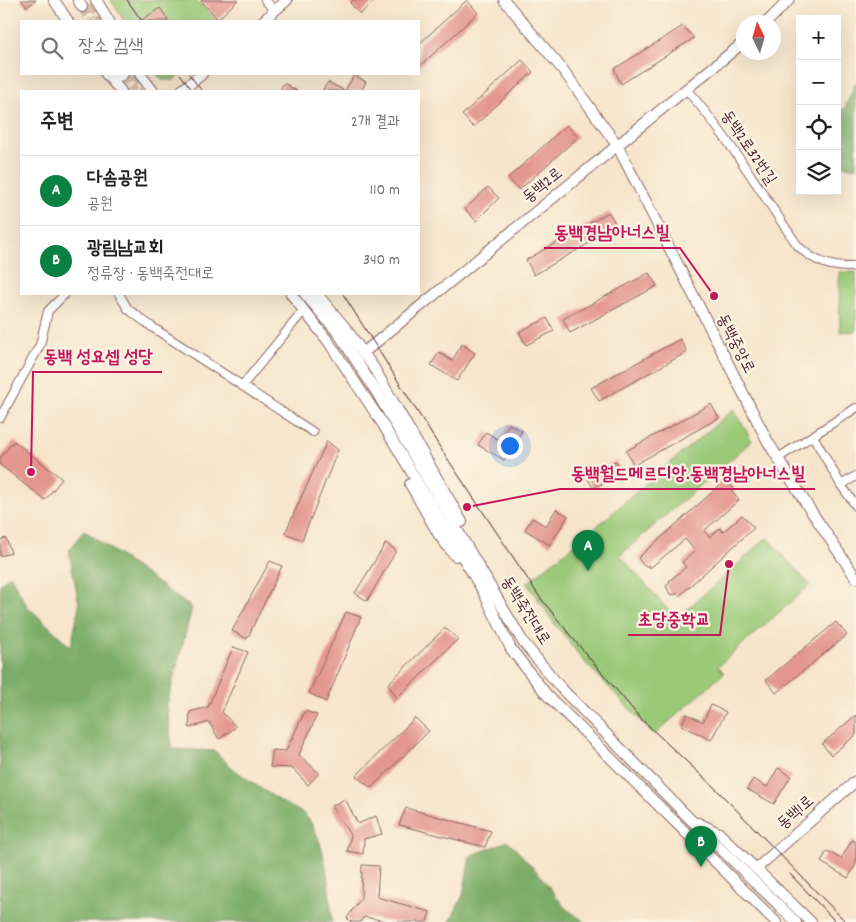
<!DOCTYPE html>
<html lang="ko">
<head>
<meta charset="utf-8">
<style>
	:root { --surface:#fff; --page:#f2f2f2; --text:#202124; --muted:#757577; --line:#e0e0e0; --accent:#0b8043 }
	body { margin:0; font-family:Dekko,"Poor Story",sans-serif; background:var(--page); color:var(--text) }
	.controls { position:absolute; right:15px; top:15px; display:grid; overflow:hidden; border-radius:0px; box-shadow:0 5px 20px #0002 }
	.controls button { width:45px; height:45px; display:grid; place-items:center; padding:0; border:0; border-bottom:1px solid var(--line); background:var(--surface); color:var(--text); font:25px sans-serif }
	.compass { position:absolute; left:736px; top:15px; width:45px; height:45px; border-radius:50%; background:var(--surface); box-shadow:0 5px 20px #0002; rotate:355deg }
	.you { position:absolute; left:509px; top:445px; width:18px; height:18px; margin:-12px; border:4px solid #fff; border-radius:50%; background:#1a73e8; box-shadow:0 0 0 8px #1a73e833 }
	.badge { display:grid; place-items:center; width:32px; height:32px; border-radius:50%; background:var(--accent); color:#fff; font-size:16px; font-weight:700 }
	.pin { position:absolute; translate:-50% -41px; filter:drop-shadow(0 1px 2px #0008) }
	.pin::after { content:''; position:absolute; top:26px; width:18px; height:15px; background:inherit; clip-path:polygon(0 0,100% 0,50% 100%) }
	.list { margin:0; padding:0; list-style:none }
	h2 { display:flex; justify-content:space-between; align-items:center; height:65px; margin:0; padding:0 20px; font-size:21px }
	h2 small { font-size:16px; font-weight:400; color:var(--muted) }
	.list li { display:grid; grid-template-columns:32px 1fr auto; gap:15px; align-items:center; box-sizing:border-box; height:70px; padding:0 20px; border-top:1px solid var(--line) }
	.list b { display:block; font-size:19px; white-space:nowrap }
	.list p { margin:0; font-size:16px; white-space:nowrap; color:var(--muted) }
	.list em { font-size:16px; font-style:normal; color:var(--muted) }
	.icon { flex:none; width:28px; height:28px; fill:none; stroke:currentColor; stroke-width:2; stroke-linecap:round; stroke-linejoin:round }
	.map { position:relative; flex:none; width:856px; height:922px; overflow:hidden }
	.search { position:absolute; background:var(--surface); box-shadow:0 5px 20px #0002; left:20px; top:20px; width:400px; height:55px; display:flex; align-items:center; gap:12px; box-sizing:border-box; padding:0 18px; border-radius:0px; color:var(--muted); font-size:19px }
	.panel { position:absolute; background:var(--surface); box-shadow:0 5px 20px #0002; left:20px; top:90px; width:400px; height:205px; border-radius:0px }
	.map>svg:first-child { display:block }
	.green { fill:#9ac978; stroke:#727452 }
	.forest { fill:#7bad68; stroke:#62664a }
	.building { fill:#e3968d }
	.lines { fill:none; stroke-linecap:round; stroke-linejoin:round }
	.secondary-tunnel { stroke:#d4bdab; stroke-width:10; stroke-dasharray:10 5; stroke-linecap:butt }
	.street-casing { stroke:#876463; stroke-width:10 }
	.secondary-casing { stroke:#876463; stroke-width:12 }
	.street { stroke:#fff; stroke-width:8 }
	.secondary { stroke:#fff; stroke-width:10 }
	.tram { stroke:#4a1f2b; stroke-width:1 }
	.labels { text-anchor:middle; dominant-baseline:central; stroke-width:4.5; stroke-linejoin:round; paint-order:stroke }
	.street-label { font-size:16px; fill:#4a1f2b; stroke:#fcf5e5 }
	.leader { fill:none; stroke:#c2185b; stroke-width:2 }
	.callout-dot { fill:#c2185b; stroke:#fcf5e5; stroke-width:2 }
	.callout-label { font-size:18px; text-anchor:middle; font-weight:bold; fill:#c2185b; stroke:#fcf5e5; stroke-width:4.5; stroke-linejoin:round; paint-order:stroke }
</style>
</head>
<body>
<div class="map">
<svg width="856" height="922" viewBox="0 0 856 922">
	<rect width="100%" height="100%" fill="#fcf5e5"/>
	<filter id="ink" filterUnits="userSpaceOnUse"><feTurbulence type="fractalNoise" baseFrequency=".02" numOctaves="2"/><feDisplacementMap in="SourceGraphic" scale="10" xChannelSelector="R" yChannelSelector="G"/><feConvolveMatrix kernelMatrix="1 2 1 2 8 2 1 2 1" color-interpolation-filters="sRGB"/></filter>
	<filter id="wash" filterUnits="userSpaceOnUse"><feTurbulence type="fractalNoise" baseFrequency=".0096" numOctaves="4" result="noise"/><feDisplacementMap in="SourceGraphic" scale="20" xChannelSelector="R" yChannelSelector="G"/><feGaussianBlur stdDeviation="1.12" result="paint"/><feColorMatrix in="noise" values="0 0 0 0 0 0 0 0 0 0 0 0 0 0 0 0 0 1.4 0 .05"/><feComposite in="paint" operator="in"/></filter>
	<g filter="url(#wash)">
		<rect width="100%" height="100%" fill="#f7e5cb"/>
		<!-- green -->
		<g class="green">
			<path d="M111,0h86l20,21h-93z"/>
			<path d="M157,74h23l-6,6h-12z"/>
			<path d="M839,272h17v59l-16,1z"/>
			<path d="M734,409l18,32 -132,114 56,64 91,-81 43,47 -92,81 6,7 -70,62 -71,-75 -29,-37 -27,-40 81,-66 50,-44z"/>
		</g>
		<!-- forest -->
		<g class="forest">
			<path d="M856,82v86l-11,-2 -8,-6v-48l8,-4z"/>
			<path d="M84,530l108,78 -25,96 5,45 43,2c19,21 46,38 70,53 6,4 15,6 20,11 21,22 25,78 27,107h-332v-338l10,-9 18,32 43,40 8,-42 -10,-54z"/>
			<path d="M508,841l32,34 25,33 20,14h-135l13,-27 7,-39z"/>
		</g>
		<g id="blocks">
			<!-- building -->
			<g class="building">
				<path d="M21,0h15l-9,7z"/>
				<path d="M202,0h36l-20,19 -17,-18z"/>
				<path d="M353,0h23l-16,14 -10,-11z"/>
				<path d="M467,0l11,13 -59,54v-23z"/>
				<path d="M160,8l9,13h-29z"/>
				<path d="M683,26l11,12 -73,46 -7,-15z"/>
				<path d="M522,60l11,12 -60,55 -11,-12z"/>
				<path d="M354,75l12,7 -5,9h-16z"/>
				<path d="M328,82l17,9h-23z"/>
				<path d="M284,83l13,8h-18z"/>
				<path d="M567,125l11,12 -59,53 -11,-12z"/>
				<path d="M488,187l11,11 -23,23 -11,-12z"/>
				<path d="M609,212l8,15 -83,48 -8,-15z"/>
				<path d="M649,273l8,13 -87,47 -7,-14z"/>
				<path d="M547,318l7,13 -28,14 -7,-13z"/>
				<path d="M680,339l7,13 -88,49 -8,-13z"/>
				<path d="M462,344l13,9 -18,28 -26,-16 8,-13 13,9z"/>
				<path d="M711,404l8,14 -85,47 -8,-14z"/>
				<path d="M509,424l13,7 -18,29 -26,-15 8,-13 13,8z"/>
				<path d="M14,441l48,38 -17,21 -45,-35v-7z"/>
				<path d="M327,441l11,9 -36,90 -17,-7z"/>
				<path d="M616,461l6,13 -29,14 -7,-13z"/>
				<path d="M726,480l8,9 -2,2 7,9 -35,31 6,6 10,-9 3,4 19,-17 12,13 -75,68 -2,-3 -3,2 -4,-1 -4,-8 4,-3 -1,-2 17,-14 -4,-5 13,-11 -10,-12 -35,29 -2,-3 -2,2 -3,-2 -5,-7z"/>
				<path d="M556,509l12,7 -18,29 -25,-15 7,-12 14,8z"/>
				<path d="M6,538l5,15 -11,3v-16z"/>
				<path d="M386,543l10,8 -29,50 -12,-8z"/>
				<path d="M270,561l12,5 -35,73 -15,-8z"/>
				<path d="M346,612l15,5 -35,85 -17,-9z"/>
				<path d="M836,622l11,13 -71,58 -10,-13z"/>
				<path d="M445,628l13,11 -61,59 -9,-14z"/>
				<path d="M233,647l15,5 -26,60 14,15 -17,12 -10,-17 -20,6 1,-16 18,-5z"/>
				<path d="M711,705l15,7 -15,28 -30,-15 6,-11 16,8z"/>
				<path d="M305,711l12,4 -18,40 20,18 -11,12 -16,-17 -22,-1 3,-17 13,1z"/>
				<path d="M856,715v20l-25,20 -9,-11z"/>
				<path d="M415,718l14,13 -58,57 -15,-12z"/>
				<path d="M778,768l13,8 -17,28 -27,-15 6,-10 14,8z"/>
				<path d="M345,799l13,25 18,-8 6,18 -18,5 -1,15 -16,-3 4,-15 -20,-30z"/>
				<path d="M406,808l85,23 -6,16 -86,-22z"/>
				<path d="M852,840l4,2v22l-8,14 -27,-16 6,-11 14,8z"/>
				<path d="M362,865l17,1 -2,31 53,15 -3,10h-35l-28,-5 -4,5h-9l-4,-4 14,-20z"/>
			</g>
		</g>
	</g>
	<g filter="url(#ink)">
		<use href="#blocks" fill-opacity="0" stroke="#876463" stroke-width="1"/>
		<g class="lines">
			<!-- secondary-tunnel -->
			<g class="secondary-tunnel">
				<path d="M92,3l10,18"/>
				<path d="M82,7l9,14"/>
				<path d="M123,74l11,17"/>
				<path d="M134,74l11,17"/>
			</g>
			<defs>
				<g id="street">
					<path d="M265,0l10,11"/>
					<path d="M686,89c43,48 75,104 112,157 17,17 35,22 58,21"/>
					<path d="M119,294l9,15 24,18 161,105"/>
					<path d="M242,386l58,-71"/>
					<path d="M0,418l40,-73 8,-34 17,-17"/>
					<path d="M813,436l28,49 15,21"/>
					<path d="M778,458l78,-50"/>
					<path d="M841,485l15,-9"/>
				</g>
				<g id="secondary">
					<path d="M54,0l14,21"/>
					<path d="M78,0l4,7"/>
					<path d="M96,0l13,21"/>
					<path d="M504,0l59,70 54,75 151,297 39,63 49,73"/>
					<path d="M263,21l24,-21"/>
					<path d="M767,22l22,-22"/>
					<path d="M106,74l15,17"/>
					<path d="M108,74l5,4 6,-1 4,-3"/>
					<path d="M140,74l13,17"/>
					<path d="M181,91l21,-17"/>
					<path d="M291,294l37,47 54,82 102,170 27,56 36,46 229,227"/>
					<path d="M305,294l34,40 38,59 146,249 37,45 130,132 106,103"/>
					<path d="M317,294l27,32 30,42 88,154"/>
					<path d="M363,353l381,-311"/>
					<path d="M410,484l29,51 16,21"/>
					<path d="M698,823l21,10 92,89"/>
					<path d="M757,868l99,-87"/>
				</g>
			</defs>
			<!-- street casing -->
			<use href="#street" class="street-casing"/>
			<!-- secondary casing -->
			<use href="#secondary" class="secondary-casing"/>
			<!-- street -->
			<use href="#street" class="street"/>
			<!-- secondary -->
			<use href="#secondary" class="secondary"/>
			<!-- tram -->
			<g class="tram">
				<path d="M127,0l15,21"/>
				<path d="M180,74l13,17"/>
				<path d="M189,74l13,17"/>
				<path d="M343,294l98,155 98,147 31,39 71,84 74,69 131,134"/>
				<path d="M790,874l46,48"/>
			</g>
		</g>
	</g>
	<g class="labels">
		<!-- street labels -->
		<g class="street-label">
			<text transform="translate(748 148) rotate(56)">동백2로32번길</text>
			<text transform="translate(543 186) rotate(-39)">동백2로</text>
			<text transform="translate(735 344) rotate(63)">동백중앙로</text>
			<text transform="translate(525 611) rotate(58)">동백죽전대로</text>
			<text transform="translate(796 813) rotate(-41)">동백1로</text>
		</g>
	</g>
	<!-- callouts -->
	<path class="leader" d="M714 296L680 248H544M31 472L33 372H162M467 507L560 489H815M729 564L720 635H628"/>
	<g class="callout-dot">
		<circle cx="714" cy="296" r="5"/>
		<circle cx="31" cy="472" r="5"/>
		<circle cx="467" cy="507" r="5"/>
		<circle cx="729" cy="564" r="5"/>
	</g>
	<g class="callout-label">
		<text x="612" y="238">동백경남아너스빌</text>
		<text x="98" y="362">동백 성요셉 성당</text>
		<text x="688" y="479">동백월드메르디앙.동백경남아너스빌</text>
		<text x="674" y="625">초당중학교</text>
	</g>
</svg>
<div class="controls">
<button>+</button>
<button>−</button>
<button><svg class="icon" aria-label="locate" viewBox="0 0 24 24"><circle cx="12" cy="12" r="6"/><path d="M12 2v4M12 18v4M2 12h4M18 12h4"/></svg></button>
<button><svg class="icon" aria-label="layers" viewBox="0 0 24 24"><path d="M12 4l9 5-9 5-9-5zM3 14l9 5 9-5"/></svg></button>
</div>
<svg class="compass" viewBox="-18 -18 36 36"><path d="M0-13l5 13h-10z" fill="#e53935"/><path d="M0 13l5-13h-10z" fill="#757577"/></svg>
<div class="you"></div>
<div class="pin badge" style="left:588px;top:571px">A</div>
<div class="pin badge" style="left:701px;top:867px">B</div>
<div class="search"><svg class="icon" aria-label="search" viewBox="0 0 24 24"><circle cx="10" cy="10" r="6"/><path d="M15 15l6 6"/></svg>장소 검색</div>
<section class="panel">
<h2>주변<small>2개 결과</small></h2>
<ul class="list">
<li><span class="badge">A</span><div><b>다솜공원</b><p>공원</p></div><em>110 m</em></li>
<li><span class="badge">B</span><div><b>광림남교회</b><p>정류장 · 동백죽전대로</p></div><em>340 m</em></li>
</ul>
</section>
</div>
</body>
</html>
